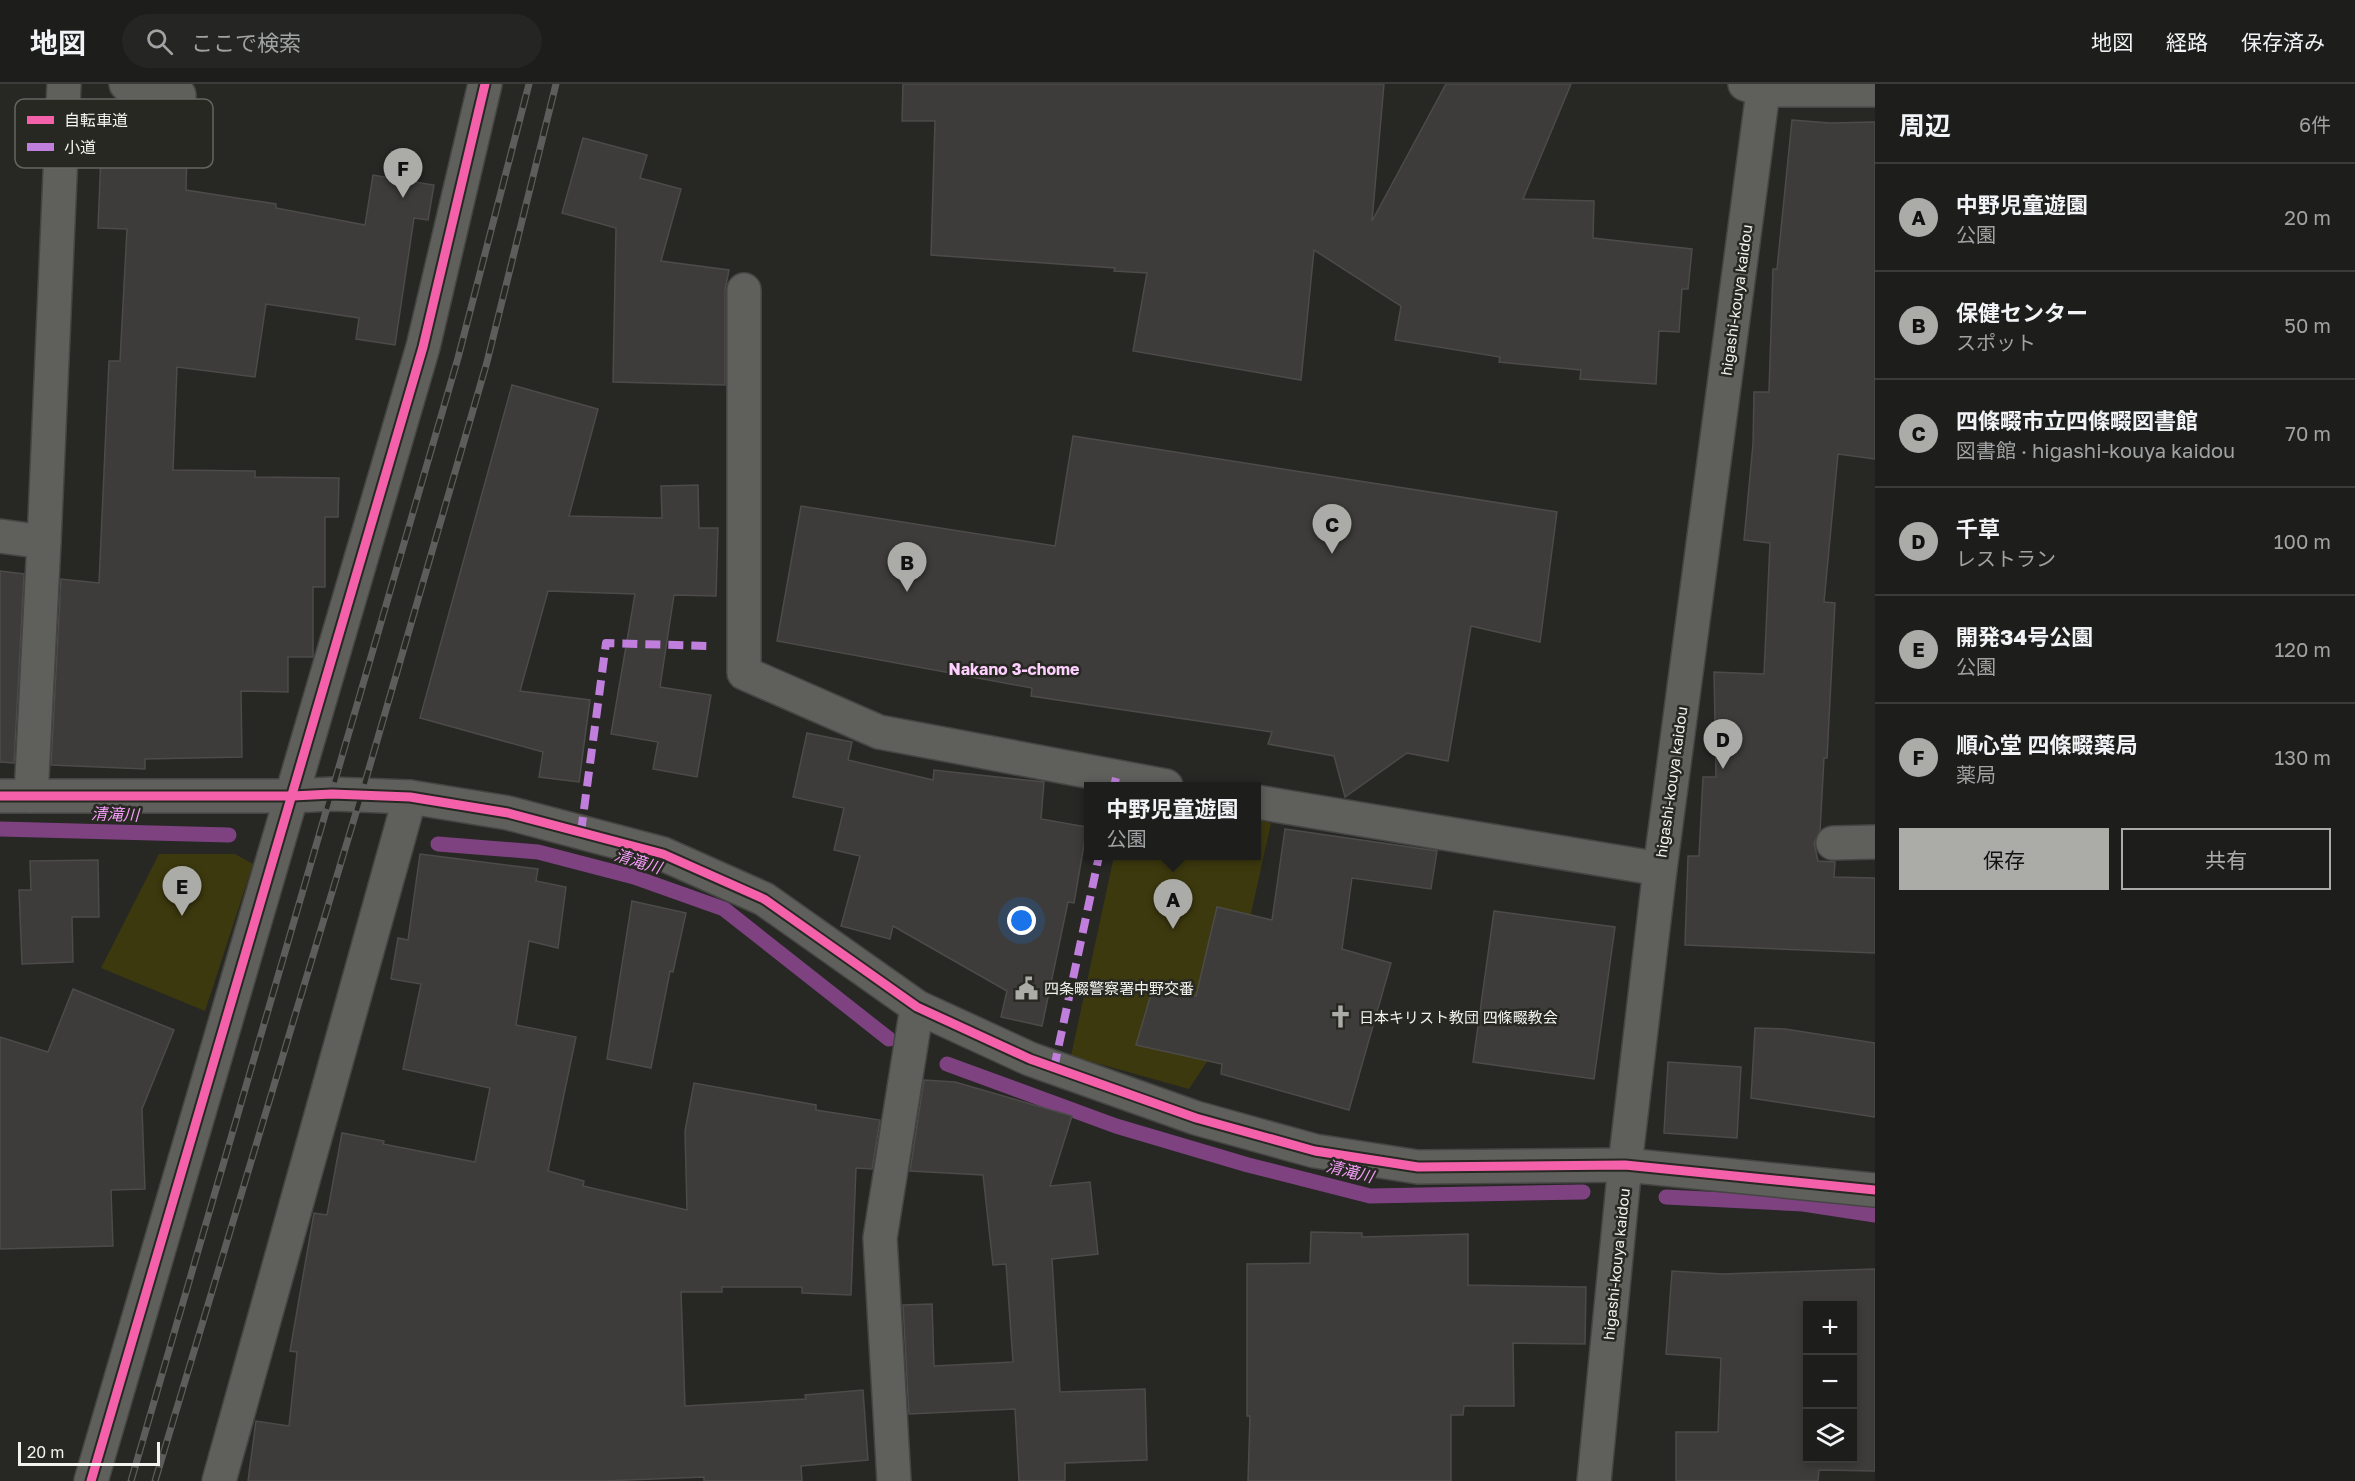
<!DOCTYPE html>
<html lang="ja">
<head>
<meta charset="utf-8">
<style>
	:root { --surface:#1d1d1b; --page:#252624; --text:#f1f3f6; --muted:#a0a2a3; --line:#3b3b3a; --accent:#ababa7 }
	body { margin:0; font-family:"Golos Text","Noto Sans JP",sans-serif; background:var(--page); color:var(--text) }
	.controls { position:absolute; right:18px; bottom:18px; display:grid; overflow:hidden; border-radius:0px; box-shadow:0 3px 9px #0003 }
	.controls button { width:54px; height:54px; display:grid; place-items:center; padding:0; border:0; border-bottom:2px solid var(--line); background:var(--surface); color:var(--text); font:30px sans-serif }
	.scale { position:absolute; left:18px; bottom:15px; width:142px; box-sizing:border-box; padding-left:6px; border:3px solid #f2f2ee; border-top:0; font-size:16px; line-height:21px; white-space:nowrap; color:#f2f2ee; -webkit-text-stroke:4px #282823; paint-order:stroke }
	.you { position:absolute; left:1022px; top:837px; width:21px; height:21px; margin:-15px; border:4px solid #fff; border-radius:50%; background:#1a73e8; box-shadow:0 0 0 9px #1a73e833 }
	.badge { display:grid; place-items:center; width:39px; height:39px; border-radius:50%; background:var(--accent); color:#111; font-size:20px; font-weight:700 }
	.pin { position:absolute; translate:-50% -50px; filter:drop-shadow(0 2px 3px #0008) }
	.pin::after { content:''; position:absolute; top:32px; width:21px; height:18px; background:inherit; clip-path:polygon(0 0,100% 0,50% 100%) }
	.popup { position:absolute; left:1084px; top:698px; width:177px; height:78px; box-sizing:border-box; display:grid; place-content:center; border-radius:0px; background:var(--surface); filter:drop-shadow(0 2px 4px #0005); font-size:20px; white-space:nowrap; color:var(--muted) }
	.popup b { font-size:22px; color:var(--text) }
	.popup::after { content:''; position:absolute; left:50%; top:100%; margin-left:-12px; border:12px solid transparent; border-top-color:var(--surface) }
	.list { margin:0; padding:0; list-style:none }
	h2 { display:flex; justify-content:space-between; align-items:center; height:78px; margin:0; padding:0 24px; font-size:26px }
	h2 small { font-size:20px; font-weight:400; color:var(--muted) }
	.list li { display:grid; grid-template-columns:39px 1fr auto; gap:18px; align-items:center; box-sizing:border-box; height:108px; padding:0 24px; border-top:2px solid var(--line) }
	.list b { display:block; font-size:22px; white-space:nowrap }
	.list p { margin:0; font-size:20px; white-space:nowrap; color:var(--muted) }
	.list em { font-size:20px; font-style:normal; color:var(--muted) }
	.actions { display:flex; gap:12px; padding:18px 24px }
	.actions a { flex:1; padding:14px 0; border:2px solid var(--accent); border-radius:0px; text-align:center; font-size:21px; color:var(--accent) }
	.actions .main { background:var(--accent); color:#111 }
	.icon { flex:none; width:33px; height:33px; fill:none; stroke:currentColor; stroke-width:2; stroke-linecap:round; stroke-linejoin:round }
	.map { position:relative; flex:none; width:1875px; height:1397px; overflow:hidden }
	header { display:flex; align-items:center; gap:36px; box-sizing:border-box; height:84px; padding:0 30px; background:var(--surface); border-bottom:2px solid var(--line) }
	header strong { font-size:28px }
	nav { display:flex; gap:33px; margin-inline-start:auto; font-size:21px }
	.search { width:420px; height:54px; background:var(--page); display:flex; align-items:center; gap:15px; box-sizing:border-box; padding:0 21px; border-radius:33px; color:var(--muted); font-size:22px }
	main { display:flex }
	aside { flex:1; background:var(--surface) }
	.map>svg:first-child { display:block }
	.green { fill:#3d390e }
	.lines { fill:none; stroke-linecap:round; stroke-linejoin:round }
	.stream { stroke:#7e4281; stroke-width:15 }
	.building { fill:#3d3c3a; stroke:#4c4b49; stroke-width:1.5; fill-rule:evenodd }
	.minor-casing { stroke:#454543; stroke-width:36 }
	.tertiary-casing { stroke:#454543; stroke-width:36 }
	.minor { stroke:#5f5f5c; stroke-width:33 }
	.tertiary { stroke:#5f5f5c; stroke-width:33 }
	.rail-casing { stroke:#5d5d5b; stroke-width:7 }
	.rail { stroke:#282823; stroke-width:4.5; stroke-dasharray:14; stroke-linecap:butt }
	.quiet { stroke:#c07fdc; stroke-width:8; stroke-dasharray:15 8; stroke-linecap:butt }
	.cycleway-casing { stroke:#282823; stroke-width:13 }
	.cycleway { stroke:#f560ab; stroke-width:9 }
	.labels { text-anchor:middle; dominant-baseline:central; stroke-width:5; stroke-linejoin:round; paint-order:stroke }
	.street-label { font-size:15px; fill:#f2f2ee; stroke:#282823 }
	.poi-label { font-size:15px; fill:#f2f2ee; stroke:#282823; text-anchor:start }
	.neighbourhood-label { font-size:16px; font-weight:bold; fill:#fed0ff; stroke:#282823 }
	.water-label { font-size:16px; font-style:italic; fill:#f89efc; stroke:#282823 }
	.key { fill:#282823; stroke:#656560; stroke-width:1.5 }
	.key-label { font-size:16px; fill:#f2f2ee }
</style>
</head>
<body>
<header>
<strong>地図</strong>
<div class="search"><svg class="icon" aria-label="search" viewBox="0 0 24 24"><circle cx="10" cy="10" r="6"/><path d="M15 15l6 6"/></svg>ここで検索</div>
<nav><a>地図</a><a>経路</a><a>保存済み</a></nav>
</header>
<main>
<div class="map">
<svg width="1875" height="1397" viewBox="0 0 1875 1397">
	<rect width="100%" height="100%" fill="#272724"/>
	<!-- green -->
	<g class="green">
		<path d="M1257,736l14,3 -47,213 -35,53 -118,-33 43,-200h143z"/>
		<path d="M159,770h76l18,10 -48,147 -104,-43z"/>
	</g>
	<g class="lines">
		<!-- stream -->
		<g class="stream">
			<path d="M0,745l229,6"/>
			<path d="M438,760l100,8 96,25 90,32 165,130"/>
			<path d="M947,980l169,62 132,39 122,31 213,-4"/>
			<path d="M1666,1113l137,7 72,11"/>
		</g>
	</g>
	<!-- building -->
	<g class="building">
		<path d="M903,0h481l-12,137 74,-137h125l-48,115 71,2 -1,37 99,11 -4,40h-6l-3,43 -20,-1 -3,53 -76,-5 1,-9 -82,-8 1,-5 -105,-17 6,-34 -87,-56 -13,130 -168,-29 14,-78 -33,-2 1,-3 -184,-13 4,-134h-33z"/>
		<path d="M103,21l41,2 32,6 12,-2 -2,79 90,14v4l89,17 8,-50 61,10 -6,35 -14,-2 -19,127 -39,-6 3,-21 -93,-14 -11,73 -78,-10 -4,103 82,1v6l84,1 -1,39h-13v70h-12v70h-25v35l-47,-1 1,66 -97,2v10l-94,-4 10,-186 38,4 10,-222h11l7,-132 -29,-1z"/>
		<path d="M1792,36l38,3 45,-1v337l-37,-5 -14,148 11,1 -8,155h-3l-4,73 -6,12 4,18 17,1 -1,15 41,1v75l-190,-8 3,-89h11l4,-79h13l-2,-105 50,2 6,-131 -26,-3 9,-96 1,-52h15l4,-123h4z"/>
		<path d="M583,54l64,17 -7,23 41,11 -20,72 68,9 -4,20v95l-112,-3 3,-154 -54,-15z"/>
		<path d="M512,301l86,24 -29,107 93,2 -1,-32 37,-1 1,43h19l-2,68 -42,-1 -14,92 51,8 -14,82 -44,-8 5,-27 -47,-8 24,-140 -87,-3 -28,100 70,9 -11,82 -40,-5 4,-25 -123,-34z"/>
		<path d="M1073,352l484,76 -17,130 -69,-16 -23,135 -41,-8 -62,44 -11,-41 -66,-12 4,-12 -241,-36 1,-8 -255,-47 24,-135 254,40z"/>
		<path d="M0,487l24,3 -10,189 -14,-1z"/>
		<path d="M807,649l45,9 -4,18 85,20 1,-10 110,12 -3,37 46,8 -13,76 -6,-1 -26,124 -41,-9 6,-26 -114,-65 -3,13 -49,-13 19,-70 -26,-6 10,-42 -51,-11z"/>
		<path d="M1285,745l152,22 -6,38 -79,-11 -10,71 49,14 -42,147 -128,-36 1,-10 -86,-19 18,-61 42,12 21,-89 55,13z"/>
		<path d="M420,770l118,15 -2,12 30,6 -8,61 -29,-7 -13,84 60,12 -28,134 36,10 -1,5 104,24 -2,-79 9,-48 122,22v5l64,10 -8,49 -16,-1 -5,127 -49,-2v-6h-80v5h-41l4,114 121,-7 -1,-4 58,-5 5,70 -67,6 1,15h-98v-4l-101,4h-355l8,-60 33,5 8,-74 -7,-1 24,-138 13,2 15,-82 42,8 -1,3 92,18 15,-74 -87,-19 18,-85 -30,-5 7,-41 10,2z"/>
		<path d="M98,776l1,57h-27l1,45 -51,2 -3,-74h12l-1,-29z"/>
		<path d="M632,817l54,12 -13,59 -3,-1 -19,97 -44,-9z"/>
		<path d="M1494,827l121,16 -21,152 -121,-17z"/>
		<path d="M73,905l101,41 -32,79 3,80 -34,1 2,56 -113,3v-212l48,15z"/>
		<path d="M1755,944l30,1 90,14v74l-124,-19z"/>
		<path d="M1668,978l73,5 -4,71 -73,-5z"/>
		<path d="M924,996l31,2 117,34 -22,70 40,-4 8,72 -46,5 8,133 85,-3 2,71 -82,3v18h-46l-4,-72 -106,5 -6,-109 29,-1 2,62 79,-4 -7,-98 -13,1 -10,-90 -73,-4z"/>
		<path d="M1311,1148l51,1v4l106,-3v51l118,2 -1,57 -72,-1 1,63h-50l-1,9h-12v66h-203l2,-65h-3v-152l63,-1z"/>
		<path d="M1875,1185v202l-56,-1 -1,11h-142v-49h42l3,-74 -55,-4 6,-83 50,3zM1808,1221h44v153h-44z"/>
	</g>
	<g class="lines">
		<defs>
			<g id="minor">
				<path d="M126,0l53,11"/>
				<path d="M1745,0l18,6h112"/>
				<path d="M744,206v383l135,59 287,54"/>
				<path d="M0,452l44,6 -13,254"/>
				<path d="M44,458l20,-458"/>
				<path d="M0,712h293l39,-2 78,3 98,16 155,41 101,45 153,108 113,52 166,59 119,33 103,16 207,-2 250,25"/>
				<path d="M1257,718l403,67"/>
				<path d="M1833,759l42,-1"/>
				<path d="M91,1397l332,-1134 62,-263"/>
				<path d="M219,1397l191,-684"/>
				<path d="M894,1397l-14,-243 37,-231"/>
			</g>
			<path id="tertiary" d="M1594,1397l31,-316 35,-296 104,-785"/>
		</defs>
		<!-- minor casing -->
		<use href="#minor" class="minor-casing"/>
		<!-- tertiary casing -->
		<use href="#tertiary" class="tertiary-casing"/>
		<!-- minor -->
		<use href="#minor" class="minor"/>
		<!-- tertiary -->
		<use href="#tertiary" class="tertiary"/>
		<defs>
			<g id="rail">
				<path d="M131,1397l327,-1123 71,-274"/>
				<path d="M155,1397l206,-685 126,-434 69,-278"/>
			</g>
		</defs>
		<!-- rail casing -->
		<use href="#rail" class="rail-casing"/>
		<!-- rail -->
		<use href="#rail" class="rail"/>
		<!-- quiet -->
		<g class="quiet">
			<path d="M1114,702l2,-8"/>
			<path d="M581,748l25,-189 102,3"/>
			<path d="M1054,984l45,-212"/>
		</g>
		<defs>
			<g id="cycleway">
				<path d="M0,712h293l39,-2 78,3 98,16 155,41 101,45 153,108 113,52 166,59 119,33 103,16 207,-2 250,25"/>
				<path d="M91,1397l332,-1134 62,-263"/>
			</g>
		</defs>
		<!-- cycleway casing -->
		<use href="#cycleway" class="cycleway-casing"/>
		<!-- cycleway -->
		<use href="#cycleway" class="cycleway"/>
	</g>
	<!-- icons -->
	<defs>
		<symbol id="civic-bare" viewBox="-9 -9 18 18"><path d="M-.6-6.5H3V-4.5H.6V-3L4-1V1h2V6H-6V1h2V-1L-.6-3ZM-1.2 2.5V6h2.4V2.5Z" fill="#ababa7" stroke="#282823" stroke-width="2.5" paint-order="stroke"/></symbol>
		<symbol id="church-bare" viewBox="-9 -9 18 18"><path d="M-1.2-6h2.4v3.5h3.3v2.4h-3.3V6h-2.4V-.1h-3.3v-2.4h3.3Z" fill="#ababa7" stroke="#282823" stroke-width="2.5" paint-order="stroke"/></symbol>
	</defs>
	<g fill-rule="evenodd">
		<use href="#civic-bare" x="1010" y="888" width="33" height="33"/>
		<use href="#church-bare" x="1324" y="916" width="33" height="33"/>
	</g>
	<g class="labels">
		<!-- street labels -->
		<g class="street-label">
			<text transform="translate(1736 216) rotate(-82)">higashi-kouya kaidou</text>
			<text transform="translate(1671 698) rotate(-82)">higashi-kouya kaidou</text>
			<text transform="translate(1616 1180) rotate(-84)">higashi-kouya kaidou</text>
		</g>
		<!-- poi labels -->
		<g class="poi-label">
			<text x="1044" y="904">四条畷警察署中野交番</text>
			<text x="1359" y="933">日本キリスト教団 四條畷教会</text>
		</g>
		<!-- neighbourhood labels -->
		<g class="neighbourhood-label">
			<text x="1014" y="585">Nakano 3-chome</text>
		</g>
		<!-- water labels -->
		<g class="water-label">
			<text transform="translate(115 730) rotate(2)">清滝川</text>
			<text transform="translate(638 777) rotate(17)">清滝川</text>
			<text transform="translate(1350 1087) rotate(14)">清滝川</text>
		</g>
	</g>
	<!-- legend -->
	<rect x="15" y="15" width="198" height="69" rx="9" class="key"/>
	<rect x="27" y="32" width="27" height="8" fill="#f560ab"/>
	<rect x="27" y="59" width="27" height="8" fill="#c07fdc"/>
	<g class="key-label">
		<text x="64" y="42">自転車道</text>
		<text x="64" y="69">小道</text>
	</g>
</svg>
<div class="controls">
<button>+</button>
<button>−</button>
<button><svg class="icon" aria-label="layers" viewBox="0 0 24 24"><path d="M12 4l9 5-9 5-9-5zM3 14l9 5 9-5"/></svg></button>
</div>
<div class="scale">20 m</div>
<div class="you"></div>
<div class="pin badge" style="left:1173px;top:845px">A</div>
<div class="popup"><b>中野児童遊園</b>公園</div>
<div class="pin badge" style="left:907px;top:508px">B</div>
<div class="pin badge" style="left:1332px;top:470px">C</div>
<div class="pin badge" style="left:1723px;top:685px">D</div>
<div class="pin badge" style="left:182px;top:832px">E</div>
<div class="pin badge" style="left:403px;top:114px">F</div>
</div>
<aside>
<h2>周辺<small>6件</small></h2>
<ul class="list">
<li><span class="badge">A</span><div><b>中野児童遊園</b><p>公園</p></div><em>20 m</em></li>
<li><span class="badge">B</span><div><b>保健センター</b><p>スポット</p></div><em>50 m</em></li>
<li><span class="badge">C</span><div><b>四條畷市立四條畷図書館</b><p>図書館 · higashi-kouya kaidou</p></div><em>70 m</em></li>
<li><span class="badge">D</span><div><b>千草</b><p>レストラン</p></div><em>100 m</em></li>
<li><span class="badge">E</span><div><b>開発34号公園</b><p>公園</p></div><em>120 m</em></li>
<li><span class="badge">F</span><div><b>順心堂 四條畷薬局</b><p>薬局</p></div><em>130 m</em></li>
</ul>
<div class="actions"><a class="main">保存</a><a>共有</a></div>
</aside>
</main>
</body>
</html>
